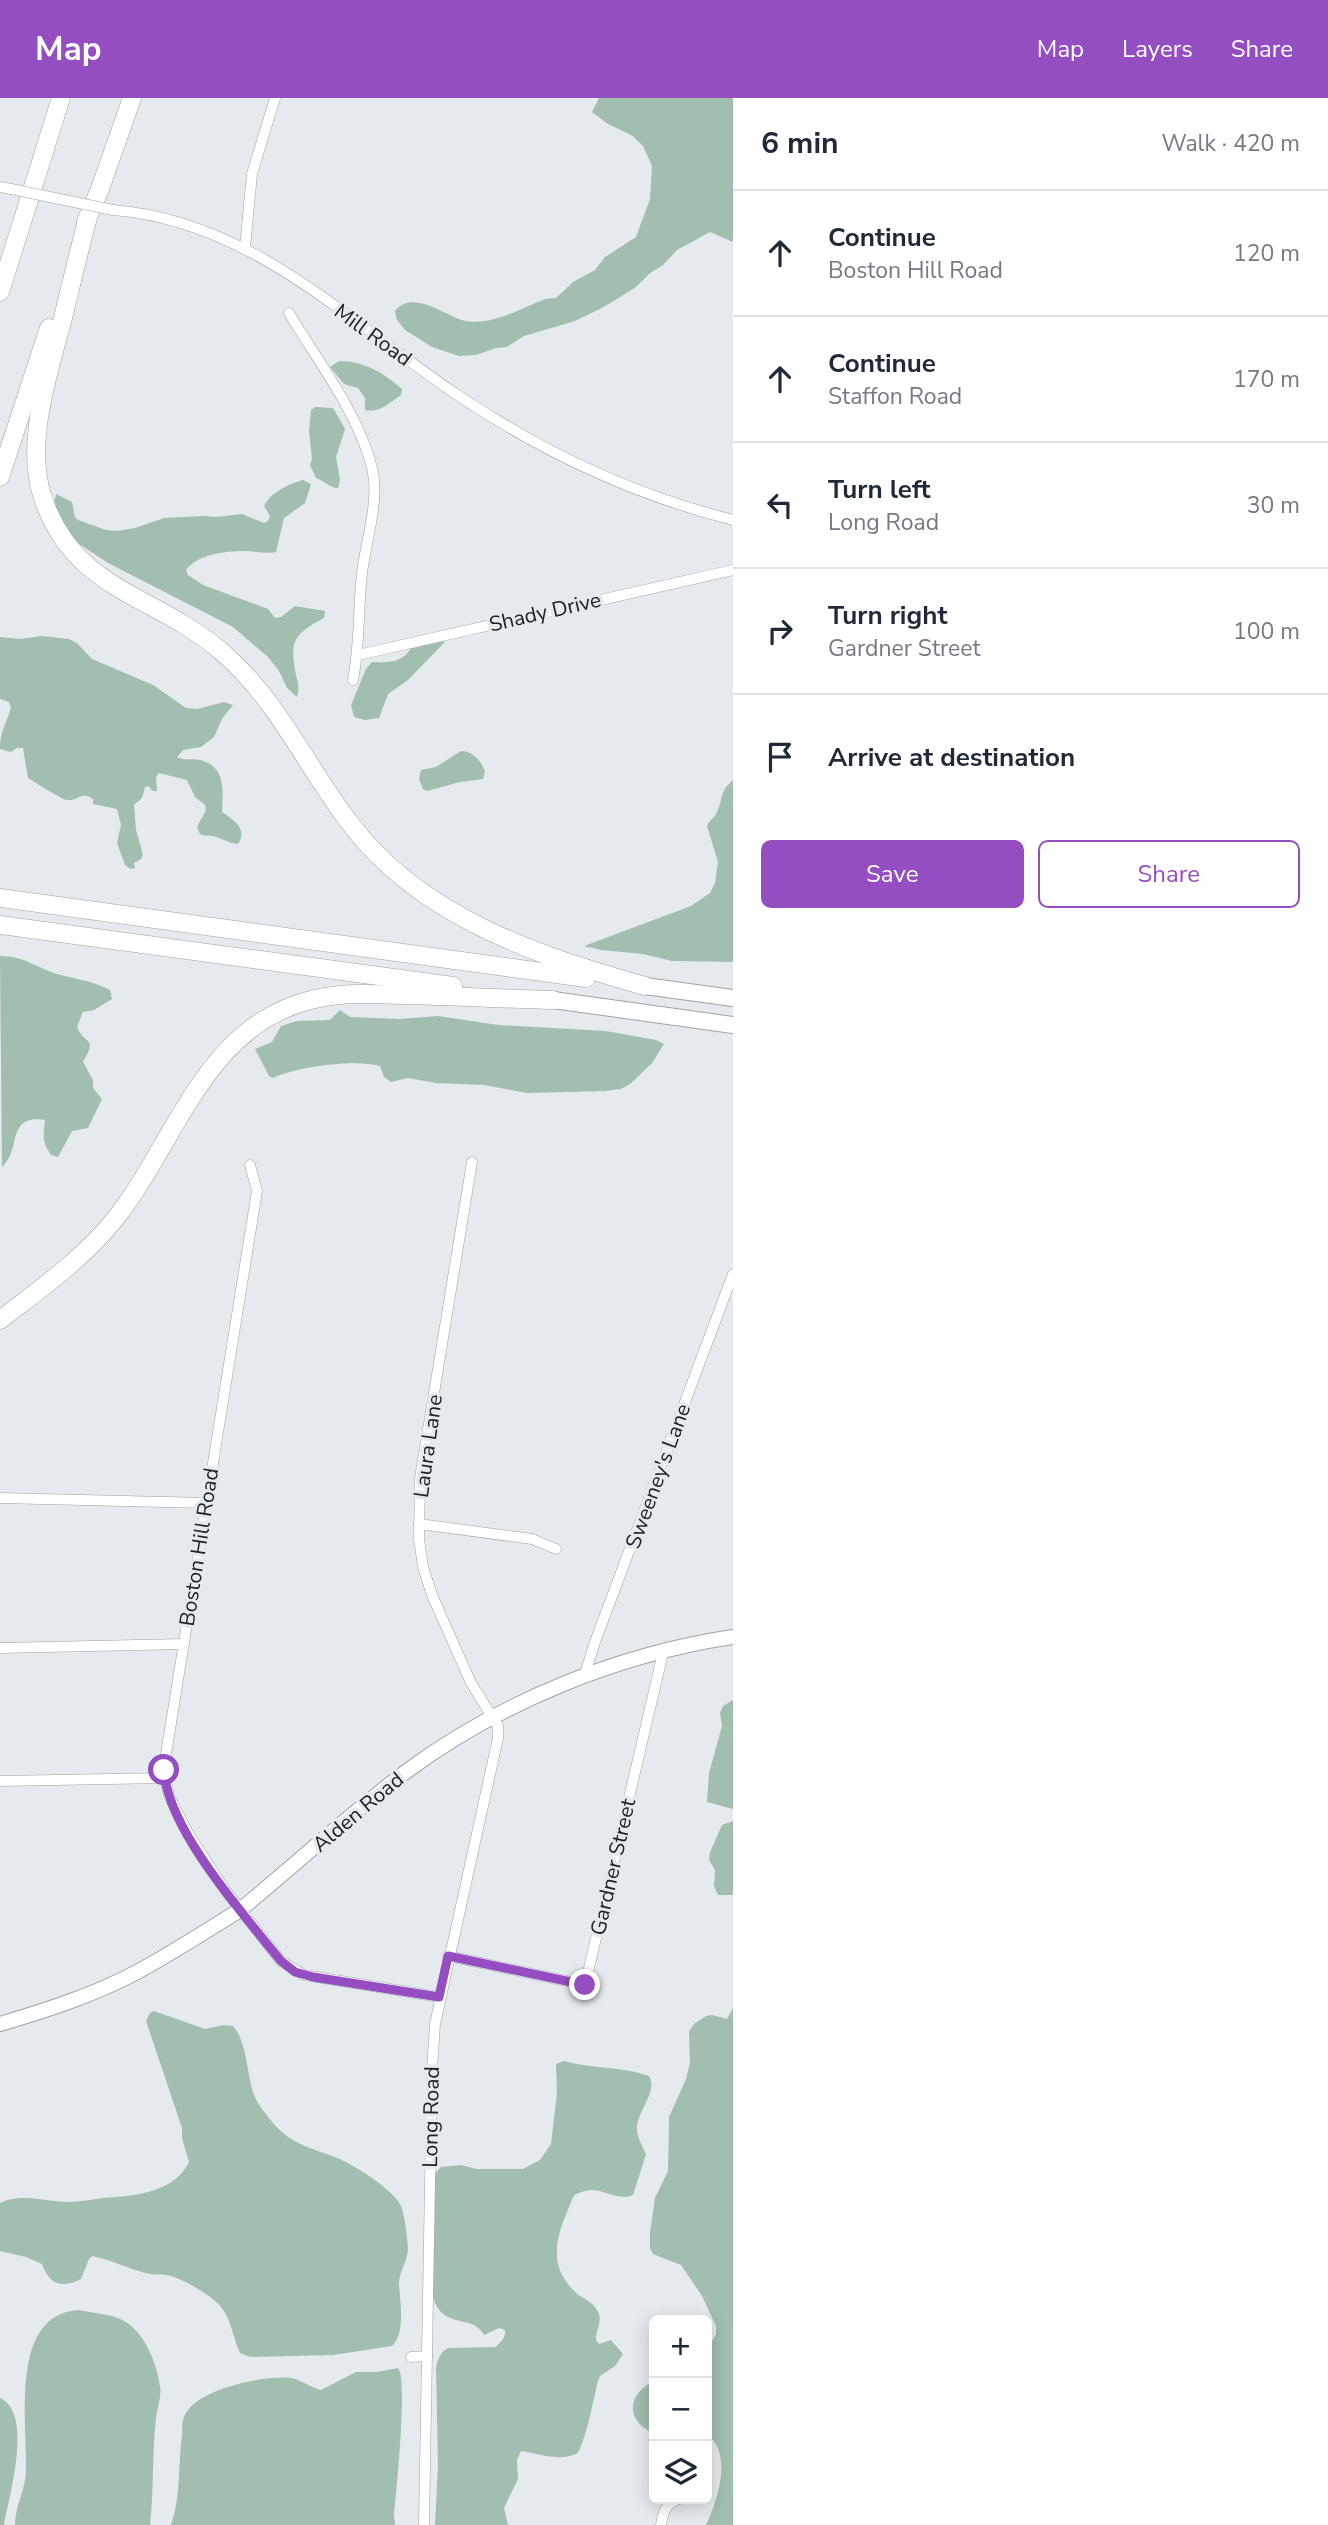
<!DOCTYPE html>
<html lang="en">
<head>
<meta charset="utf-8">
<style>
	:root { --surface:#fff; --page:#f2f2f3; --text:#1f2937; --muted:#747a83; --line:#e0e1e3; --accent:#954ec1 }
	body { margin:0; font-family:"Nunito Sans",sans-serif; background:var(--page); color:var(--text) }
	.controls { position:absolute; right:21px; bottom:21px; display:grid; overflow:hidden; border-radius:10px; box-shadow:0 4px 18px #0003 }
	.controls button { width:63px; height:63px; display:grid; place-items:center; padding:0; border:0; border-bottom:2px solid var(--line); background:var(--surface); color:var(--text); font:35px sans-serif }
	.stop { position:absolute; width:21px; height:21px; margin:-16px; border:5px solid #954ec1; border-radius:50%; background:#fff }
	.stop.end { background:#954ec1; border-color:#fff; box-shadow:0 2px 7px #0008 }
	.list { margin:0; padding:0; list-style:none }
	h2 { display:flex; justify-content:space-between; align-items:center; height:91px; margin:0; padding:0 28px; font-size:30px }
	h2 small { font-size:23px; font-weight:400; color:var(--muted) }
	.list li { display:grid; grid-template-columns:46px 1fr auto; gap:21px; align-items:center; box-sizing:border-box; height:126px; padding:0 28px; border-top:2px solid var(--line) }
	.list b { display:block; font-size:26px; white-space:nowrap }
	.list p { margin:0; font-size:23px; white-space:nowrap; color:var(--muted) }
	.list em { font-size:23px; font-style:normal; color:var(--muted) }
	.actions { display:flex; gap:14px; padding:21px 28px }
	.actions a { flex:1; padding:16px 0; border:2px solid var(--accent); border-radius:10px; text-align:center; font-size:24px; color:var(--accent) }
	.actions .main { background:var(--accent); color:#fff }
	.icon { flex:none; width:38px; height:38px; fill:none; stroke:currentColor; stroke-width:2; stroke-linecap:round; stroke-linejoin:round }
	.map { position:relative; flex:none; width:733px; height:2427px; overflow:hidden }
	header { display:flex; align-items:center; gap:42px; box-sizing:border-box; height:98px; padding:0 35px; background:var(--accent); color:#fff }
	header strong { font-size:33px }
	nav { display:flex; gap:38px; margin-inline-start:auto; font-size:24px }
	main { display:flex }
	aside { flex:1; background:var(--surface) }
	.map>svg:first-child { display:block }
	.green { fill:#a2beae }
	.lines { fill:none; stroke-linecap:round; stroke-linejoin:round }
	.minor-casing { stroke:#9ea1a5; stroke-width:11 }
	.secondary-casing { stroke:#9ea1a5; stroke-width:16 }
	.trunk-casing { stroke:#9ea1a5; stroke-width:18 }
	.motorway-casing { stroke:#9ea1a5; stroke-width:19 }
	.minor { stroke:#fff; stroke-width:10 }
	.secondary { stroke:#fff; stroke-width:14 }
	.trunk { stroke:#fff; stroke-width:16 }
	.motorway { stroke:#fff; stroke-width:18 }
	.minor-bridge-casing { stroke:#9ea1a5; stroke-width:11; stroke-linecap:butt }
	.minor-bridge { stroke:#fff; stroke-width:10 }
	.route { stroke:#954ec1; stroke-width:9 }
	.labels { text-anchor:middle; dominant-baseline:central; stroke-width:7; stroke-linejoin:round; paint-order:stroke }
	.street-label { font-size:21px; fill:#202223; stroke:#e5eaee }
</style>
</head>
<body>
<header>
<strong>Map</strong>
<nav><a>Map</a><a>Layers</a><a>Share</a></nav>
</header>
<main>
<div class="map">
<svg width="733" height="2427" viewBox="0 0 733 2427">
	<rect width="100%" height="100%" fill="#e5eaee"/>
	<!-- green -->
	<g class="green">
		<path d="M599,0h134v144l-23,-10 -33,18 -14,15 -13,8 -14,14 -34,21 -27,13 -51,15 -17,11 -11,1 -20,7 -17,1 -27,-9 -27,-17 -8,-10 -2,-9c18,-23 51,6 71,10 24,5 57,-13 79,-22l11,-1 17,-16 22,-12 10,-13 31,-20 14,-38 2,-33 -9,-20 -10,-10 -25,-12 -16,-12z"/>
		<path d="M339,263c25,0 45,12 63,28l-1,6c-11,7 -22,19 -36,15v-12l-7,-10 -14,-4 -14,-17z"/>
		<path d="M315,309l18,1 12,21 -9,28 4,23 -2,8c-10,-1 -13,-7 -22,-10l-6,-13 2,-6 -3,-28 2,-21z"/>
		<path d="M303,382l8,4 -6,19 -21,15 -8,34c-9,2 -19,0 -28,-1 -21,0 -49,2 -62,19l2,5 15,10 65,24 7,9 6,-1 14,-11 30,5 -1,7c-30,16 -35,23 -28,57 2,8 4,14 1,22l-10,-9 -8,-17 -11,-14 -35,-30 -125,-64 -35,-23 -21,-27 4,-19 16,8 3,15 3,3 28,10 11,1 18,-3 29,-10 40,-2 12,1 26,-3 22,9 4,-2 2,-5 -6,-10c7,-14 25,-22 39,-26z"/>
		<path d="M42,538l27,3 8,4 15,16 61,26 33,23 11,1 27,-7 9,3 -11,14 -8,18 -13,10 -18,3 -6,7c8,4 15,1 23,3 26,7 23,29 22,52 12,8 26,17 16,32 -9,-1 -13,-4 -22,-7 -5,-2 -10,0 -16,-3l-3,-7 9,-17 -1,-5 -10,-8 -8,-17 -28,-7 -3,4 1,14h-4l-5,-5 -3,1 -3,11 -8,7 2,25 7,25 -2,4 -7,4 1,5 -4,1 -6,-4 -8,-22 4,-18 -4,-16 -24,-5v-5c-12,-9 -14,2 -26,1 -6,-1 -32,-18 -39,-22l-5,-30h-6l-6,4 -11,-3c0,-19 7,-26 11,-42l-2,-5 -9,-3v-62l20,2z"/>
		<path d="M444,540v5l-36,37 -20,14 -9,24 -14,2 -11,-3 -3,-12 15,-36 6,-7c20,1 33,0 42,-19z"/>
		<path d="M461,653c12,0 20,10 24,20l-2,8 -23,3 -33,9 -4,-2 -4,-10 2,-9 15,-3z"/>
		<path d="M733,682v182l-61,-1 -29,-7 -42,-4 -17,-4 107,-40 19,-13 5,-10 3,-21 -11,-36c2,-6 8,-8 10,-14 7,-15 2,-20 16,-32z"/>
		<path d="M0,858c23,0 36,11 57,18 19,5 36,7 53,16l2,9 -18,11 -11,2 -6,15c8,19 21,9 6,35l10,18v8l9,11 -14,29 -16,3 -14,26 -7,-2c-9,-13 -8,-20 -6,-35 -40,-6 -23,30 -43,47z"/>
		<path d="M340,912l10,7 50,2 38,-3 60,9 108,6 50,9 8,4 -12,19 -22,21 -9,5 -16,2 -78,2 -43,-8 -48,-2 -28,-5 -17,4 -7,-5 -4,-11c-26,-7 -84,1 -107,12l-4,-2 -14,-27 17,-7 9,-16 16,-5 33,-1z"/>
		<path d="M733,1602v109l-26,-7 2,-29 13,-47 -2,-13 3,-7z"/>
		<path d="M733,1723v74h-15l-4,-9 1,-16 -6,-10 1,-8 12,-27z"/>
		<path d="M733,1910v517h-27c12,-26 27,-71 1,-91v-83l9,-17v-8l-14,-30 -21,-31 -28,-11 -3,-6v-15l5,-35 13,-27 1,-54 17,-38 4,-16 -1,-32 5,-7 12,-8 6,-1 15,4z"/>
		<path d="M154,1913l51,18 19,-4 9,1c13,14 14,46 20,66 4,12 12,21 20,31 20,23 38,24 64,35 16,6 57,32 64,48 4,11 6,30 7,42 0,12 -9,24 -9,36 1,19 7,48 -7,62l-59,9 -83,2 -10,-4c-7,-15 -8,-31 -18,-45 -9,-12 -41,-31 -56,-33 -5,-1 -11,0 -16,-1 -20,-4 -37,-14 -58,-18l-3,3 -8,20c-20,10 -32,5 -39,-15l-16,-7 -26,-6v-48c21,-10 43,-2 65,-1 12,0 25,-2 38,-4 31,-2 71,-5 86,-36l-7,-24v-10l-36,-107 4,-8z"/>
		<path d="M564,1963c27,8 57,5 85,15 9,15 -10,33 -12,50 -1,10 5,19 9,28l-13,41c-14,6 -27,-5 -42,-5 -5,0 -12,3 -17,5 -14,34 -31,66 1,97 9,8 19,9 24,22 3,9 -4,18 -3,26l3,4 12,-4 12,14 -8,12 -15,10 -2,5c-6,24 -10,50 -20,72 -17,9 -38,1 -57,-2l-4,9 1,19 -14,29 4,17h-73l3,-59 -2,-98c2,-9 4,-16 12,-20l48,-1c5,-6 10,-9 9,-17l-6,-2 -15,7c-9,-17 -28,-10 -42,-22 -21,-17 -11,-106 -10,-134l8,-12 21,-2 16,4h46l17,-9 11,-16 6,-51 -1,-29z"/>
		<path d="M79,2212c16,4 32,3 47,12 19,12 31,42 34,64 2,10 -3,22 -4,32 -4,36 -2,71 -6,107h-135c0,-19 10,-34 11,-53 2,-48 -18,-158 53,-162z"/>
		<path d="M398,2270c10,10 -2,126 -4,147l1,10h-224c10,-29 7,-60 11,-90 1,-5 -1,-10 1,-15 7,-31 82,-45 108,-42 11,2 20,10 30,12l35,-18h21z"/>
		<path d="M654,2283v52h-1c-29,-13 -25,-40 1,-52z"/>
		<path d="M0,2300c34,15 9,99 4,127h-4z"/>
	</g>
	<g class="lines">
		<defs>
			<g id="minor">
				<path d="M0,89l11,2"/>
				<path d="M113,112c140,11 236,113 346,186 85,57 175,99 274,124"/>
				<path d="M245,149l7,-73 23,-76"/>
				<path d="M289,215c28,47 70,101 83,155 8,32 -6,72 -10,105 -4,36 -2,71 -9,107"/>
				<path d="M358,557l375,-85"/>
				<path d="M250,1067l7,26 -92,569v18l4,18 19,37 37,57 56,71 23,14 135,22"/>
				<path d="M0,1400l207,5"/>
				<path d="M419,1426l113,15 24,10"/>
				<path d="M0,1550l184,-4"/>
				<path d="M584,1579l11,-35 138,-368"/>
				<path d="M0,1683l165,-3"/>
				<path d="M448,1858l137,29 78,-332"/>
				<path d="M411,2259l16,-1"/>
				<path d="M424,2427l8,-456 3,-45 63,-286v-12l-27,-43 -39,-88 -9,-28 -4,-28 1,-61 52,-316"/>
				<path d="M661,2427c2,-13 5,-22 18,-26"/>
			</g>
			<path id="secondary" d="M0,1926c47,-14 94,-29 137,-52 35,-19 69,-41 103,-62 56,-46 110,-96 167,-139 93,-69 212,-117 326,-134"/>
			<g id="trunk">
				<path d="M645,888l88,12"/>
				<path d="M553,902l180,25"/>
			</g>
			<g id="motorway">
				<path d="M88,119c-9,34 -17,67 -25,101 -14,53 -38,123 -21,177 30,96 113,99 180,157 55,47 84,114 127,170 71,95 187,133 296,164"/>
				<path d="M86,124l14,-33 32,-91"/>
				<path d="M0,194l61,-194"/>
				<path d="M0,379l49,-149"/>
				<path d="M0,800l586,80"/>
				<path d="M0,827l453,61"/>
				<path d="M0,1222c40,-31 83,-61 115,-101 62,-78 90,-196 200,-220 30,-7 60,-5 90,-4 50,1 99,4 148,5"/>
			</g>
		</defs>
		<!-- minor casing -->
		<use href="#minor" class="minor-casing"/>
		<!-- secondary casing -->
		<use href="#secondary" class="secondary-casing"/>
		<!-- trunk casing -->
		<use href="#trunk" class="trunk-casing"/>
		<!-- motorway casing -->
		<use href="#motorway" class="motorway-casing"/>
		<!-- minor -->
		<use href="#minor" class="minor"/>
		<!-- secondary -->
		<use href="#secondary" class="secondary"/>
		<!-- trunk -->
		<use href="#trunk" class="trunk"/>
		<!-- motorway -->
		<use href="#motorway" class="motorway"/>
		<defs>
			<path id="minor-bridge" d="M11,91l102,21"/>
		</defs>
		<!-- minor-bridge casing -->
		<use href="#minor-bridge" class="minor-bridge-casing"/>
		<!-- minor-bridge -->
		<use href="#minor-bridge" class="minor-bridge"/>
	</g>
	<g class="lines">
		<!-- route -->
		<path class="route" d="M164,1672c3,59 80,145 117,191l14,11 18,5 126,20 9,-41 137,29"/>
	</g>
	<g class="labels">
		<!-- street labels -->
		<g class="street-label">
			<text transform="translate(373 237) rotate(36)">Mill Road</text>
			<text transform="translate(545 514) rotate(-13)">Shady Drive</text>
			<text transform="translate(428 1348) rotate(-82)">Laura Lane</text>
			<text transform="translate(658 1378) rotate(-70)">Sweeney's Lane</text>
			<text transform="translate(199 1449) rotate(-81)">Boston Hill Road</text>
			<text transform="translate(358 1714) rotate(-40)">Alden Road</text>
			<text transform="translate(613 1769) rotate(-77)">Gardner Street</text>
			<text transform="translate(431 2019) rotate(-89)">Long Road</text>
		</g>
	</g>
</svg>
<div class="controls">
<button>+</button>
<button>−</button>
<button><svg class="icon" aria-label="layers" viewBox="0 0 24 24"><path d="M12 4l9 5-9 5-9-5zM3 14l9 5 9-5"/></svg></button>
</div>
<div class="stop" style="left:164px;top:1672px"></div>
<div class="stop end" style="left:585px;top:1887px"></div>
</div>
<aside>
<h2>6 min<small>Walk · 420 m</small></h2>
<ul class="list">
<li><svg class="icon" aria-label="ahead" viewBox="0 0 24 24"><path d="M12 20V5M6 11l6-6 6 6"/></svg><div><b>Continue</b><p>Boston Hill Road</p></div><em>120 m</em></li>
<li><svg class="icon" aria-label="ahead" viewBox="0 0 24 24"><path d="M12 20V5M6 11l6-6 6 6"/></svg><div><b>Continue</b><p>Staffon Road</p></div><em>170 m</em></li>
<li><svg class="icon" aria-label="left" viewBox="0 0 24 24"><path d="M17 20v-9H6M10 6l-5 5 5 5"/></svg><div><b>Turn left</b><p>Long Road</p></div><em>30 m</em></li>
<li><svg class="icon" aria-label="right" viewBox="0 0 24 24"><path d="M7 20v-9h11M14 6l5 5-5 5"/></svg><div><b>Turn right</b><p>Gardner Street</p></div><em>100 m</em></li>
<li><svg class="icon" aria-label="arrive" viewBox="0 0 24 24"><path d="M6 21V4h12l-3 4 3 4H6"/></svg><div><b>Arrive at destination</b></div></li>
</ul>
<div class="actions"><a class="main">Save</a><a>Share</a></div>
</aside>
</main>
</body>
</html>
